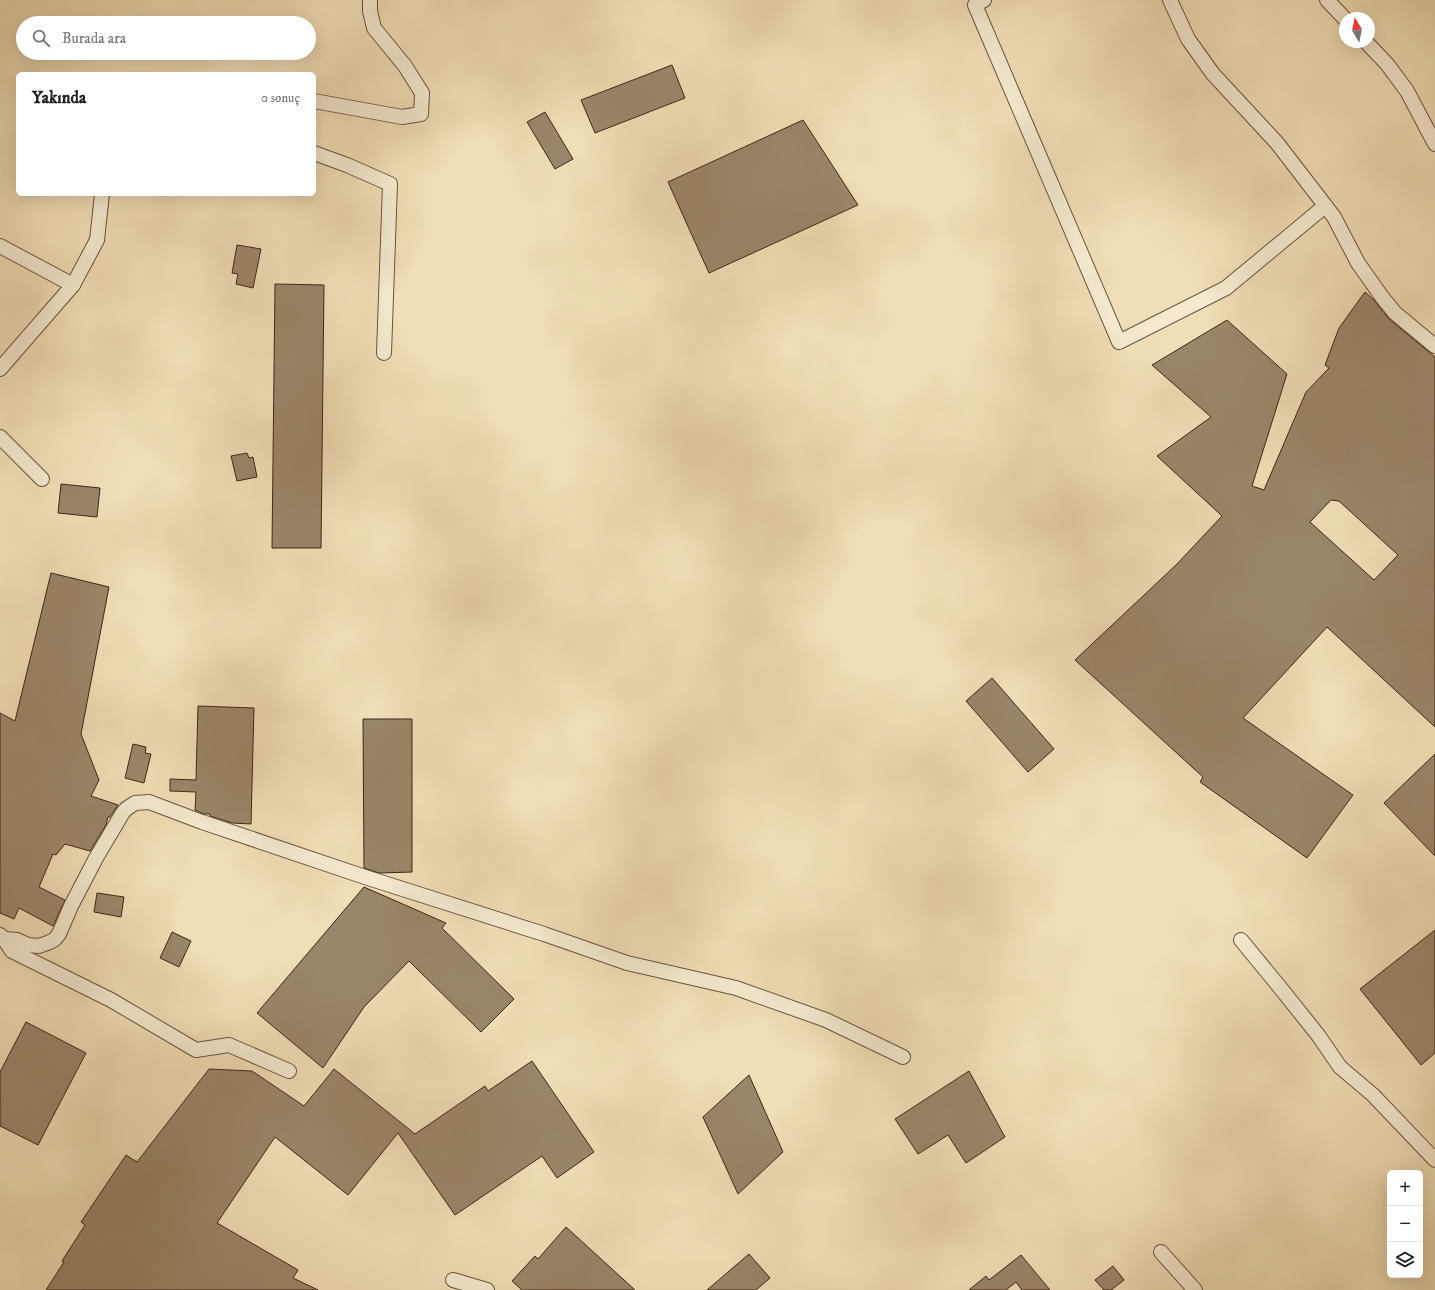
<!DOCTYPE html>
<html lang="tr">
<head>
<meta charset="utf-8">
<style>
	:root { --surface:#fff; --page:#f2f2f2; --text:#202124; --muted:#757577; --line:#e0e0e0 }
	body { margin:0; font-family:"IM FELL DW Pica",serif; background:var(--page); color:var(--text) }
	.controls { position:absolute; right:12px; bottom:12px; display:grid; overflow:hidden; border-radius:6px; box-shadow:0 4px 16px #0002 }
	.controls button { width:36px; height:36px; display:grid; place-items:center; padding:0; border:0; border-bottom:1px solid var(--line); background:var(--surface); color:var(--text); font:20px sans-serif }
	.compass { position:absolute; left:1339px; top:12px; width:36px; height:36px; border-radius:50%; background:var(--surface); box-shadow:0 4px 16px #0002; rotate:350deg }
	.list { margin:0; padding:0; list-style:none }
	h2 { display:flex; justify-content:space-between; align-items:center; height:52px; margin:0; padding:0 16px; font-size:17px }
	h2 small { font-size:13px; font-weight:400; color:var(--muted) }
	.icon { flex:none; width:22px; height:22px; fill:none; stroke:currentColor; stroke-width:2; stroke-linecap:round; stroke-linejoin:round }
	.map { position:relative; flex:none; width:1435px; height:1290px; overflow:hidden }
	.search { position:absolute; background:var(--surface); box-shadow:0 4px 16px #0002; left:16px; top:16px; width:300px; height:44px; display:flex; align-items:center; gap:10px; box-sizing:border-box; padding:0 14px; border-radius:22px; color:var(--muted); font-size:15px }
	.panel { position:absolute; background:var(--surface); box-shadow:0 4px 16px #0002; left:16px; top:72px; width:300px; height:124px; border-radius:6px }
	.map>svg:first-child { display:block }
	.building { fill:#9a8669; stroke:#3d2615; fill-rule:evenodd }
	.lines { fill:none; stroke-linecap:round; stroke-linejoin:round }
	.minor-casing { stroke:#6a543d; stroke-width:16 }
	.minor { stroke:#f5ead0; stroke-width:14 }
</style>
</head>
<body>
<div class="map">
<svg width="1435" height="1290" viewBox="0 0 1435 1290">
	<rect width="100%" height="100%" fill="#f0deb6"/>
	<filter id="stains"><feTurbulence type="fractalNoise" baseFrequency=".005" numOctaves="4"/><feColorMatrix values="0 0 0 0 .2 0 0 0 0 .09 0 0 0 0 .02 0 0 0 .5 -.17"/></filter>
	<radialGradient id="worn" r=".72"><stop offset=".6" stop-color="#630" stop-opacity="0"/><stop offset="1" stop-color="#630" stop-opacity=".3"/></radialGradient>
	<!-- building -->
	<g class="building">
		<path d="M672,65l13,33 -90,35 -14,-33z"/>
		<path d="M545,112l28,47 -18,10 -28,-47z"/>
		<path d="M803,120l55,85 -149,68 -41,-91z"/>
		<path d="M237,245l24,4 -8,39 -17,-4 2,-10 -6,-1z"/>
		<path d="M275,284l49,1 -3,263h-49z"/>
		<path d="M1365,292l9,8 15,19 46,38v370l-108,-100 -84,91 110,77 -46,63 -107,-76 3,-5 -128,-117 102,-96 45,-48 -65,-60 54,-39 -59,-52 75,-45 60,54 -35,112 12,4 42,-98 23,-24 -4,-3 14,-37zM1331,500l8,1 59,54 -24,25 -64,-58z"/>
		<path d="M247,453l2,5 4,-1 4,20 -20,4 -6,-25z"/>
		<path d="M61,484l39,4 -3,29 -39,-4z"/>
		<path d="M51,573l58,14 -28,147 18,46 -8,16 27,9 -8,12h-2l-2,8 -16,26 -25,-7 -9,11 -3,-1 -14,33 26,13 -12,26 -34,-18 -5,11 -14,-6v-200l15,8z"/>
		<path d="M992,678l62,71 -26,23 -62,-71z"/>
		<path d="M198,706l56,2 -3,116 -19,-1 -22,-7v-2h-6l-9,-4 1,-18 -26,-1v-12l26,1z"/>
		<path d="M363,719h49v153l-33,1 -15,-5z"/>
		<path d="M133,744l13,3 -1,6 6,1 -7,29 -19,-5z"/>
		<path d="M1435,754v102l-51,-53z"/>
		<path d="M364,887l82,36 -4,5 72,71 -33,33 -72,-71 -45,46 -41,61 -66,-55z"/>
		<path d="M97,893l27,4 -3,20 -27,-5z"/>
		<path d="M1435,930v123l-14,12 -61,-76z"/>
		<path d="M172,932l19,9 -12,26 -19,-9z"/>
		<path d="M26,1022l60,31 -48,92 -38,-19v-54z"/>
		<path d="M532,1061l62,91 -37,26 -15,-22 -87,59 -57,-82 -50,62 -73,-58 -58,86 81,47 -5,8 25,12h-272l18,-28 -2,-1 23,-36 -4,-3 45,-67 11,7 72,-93 43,2 52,35 30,-37 81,65 70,-48 3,5z"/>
		<path d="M969,1071l36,66 -39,26 -18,-28 -30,19 -23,-35z"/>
		<path d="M749,1075l34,77 -45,42 -35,-77z"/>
		<path d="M566,1227l69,63h-113l-10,-9 23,-25 3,3z"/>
		<path d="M749,1254l21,24 -14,12h-49z"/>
		<path d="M1021,1255l29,35h-28l-6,-8 -10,8h-37l17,-14 3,4z"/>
		<path d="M1113,1266l11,14 -13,10h-7l-9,-10z"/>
	</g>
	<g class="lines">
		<defs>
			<g id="minor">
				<path d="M984,0l-9,5 144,337 107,-54 99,-82"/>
				<path d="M1170,0l18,39 25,35 64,69 57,74 24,46 24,34 13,16 40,33"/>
				<path d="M1327,0l18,19"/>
				<path d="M1366,42l21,22 20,27 28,53"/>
				<path d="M314,101l88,16 19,-3 1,-21 -17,-27 -31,-38 -4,-17v-11"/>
				<path d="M314,153l33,12 43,19 -6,169"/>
				<path d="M0,246l73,39"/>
				<path d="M0,369l73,-84 24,-45 5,-46"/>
				<path d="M0,437l42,42"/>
				<path d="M0,935l4,4 8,12 99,49 85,50 33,-5 60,26"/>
				<path d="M4,939l13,1 11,5 11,1 11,-4 5,-3 4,-5 12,-28 25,-48 26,-44 4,-5 9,-6 14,-1 53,20 166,56 176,56 83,29 109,25 90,32 77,37"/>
				<path d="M1241,940l37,45 40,50 22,32 33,28 62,65"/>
				<path d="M1161,1252l34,38"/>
				<path d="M453,1280l34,10"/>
			</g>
		</defs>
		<!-- minor casing -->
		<use href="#minor" class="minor-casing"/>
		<!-- minor -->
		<use href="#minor" class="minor"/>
	</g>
	<rect width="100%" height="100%" filter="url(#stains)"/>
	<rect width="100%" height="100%" fill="url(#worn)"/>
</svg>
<div class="controls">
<button>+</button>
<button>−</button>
<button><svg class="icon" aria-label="layers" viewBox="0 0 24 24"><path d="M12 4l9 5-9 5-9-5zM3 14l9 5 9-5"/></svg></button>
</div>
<svg class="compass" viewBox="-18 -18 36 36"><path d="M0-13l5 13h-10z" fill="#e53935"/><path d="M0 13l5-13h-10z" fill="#757577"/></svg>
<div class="search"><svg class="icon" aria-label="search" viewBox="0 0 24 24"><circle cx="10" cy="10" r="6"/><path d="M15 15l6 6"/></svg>Burada ara</div>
<section class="panel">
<h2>Yakında<small>0 sonuç</small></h2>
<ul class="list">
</ul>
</section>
</div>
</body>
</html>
